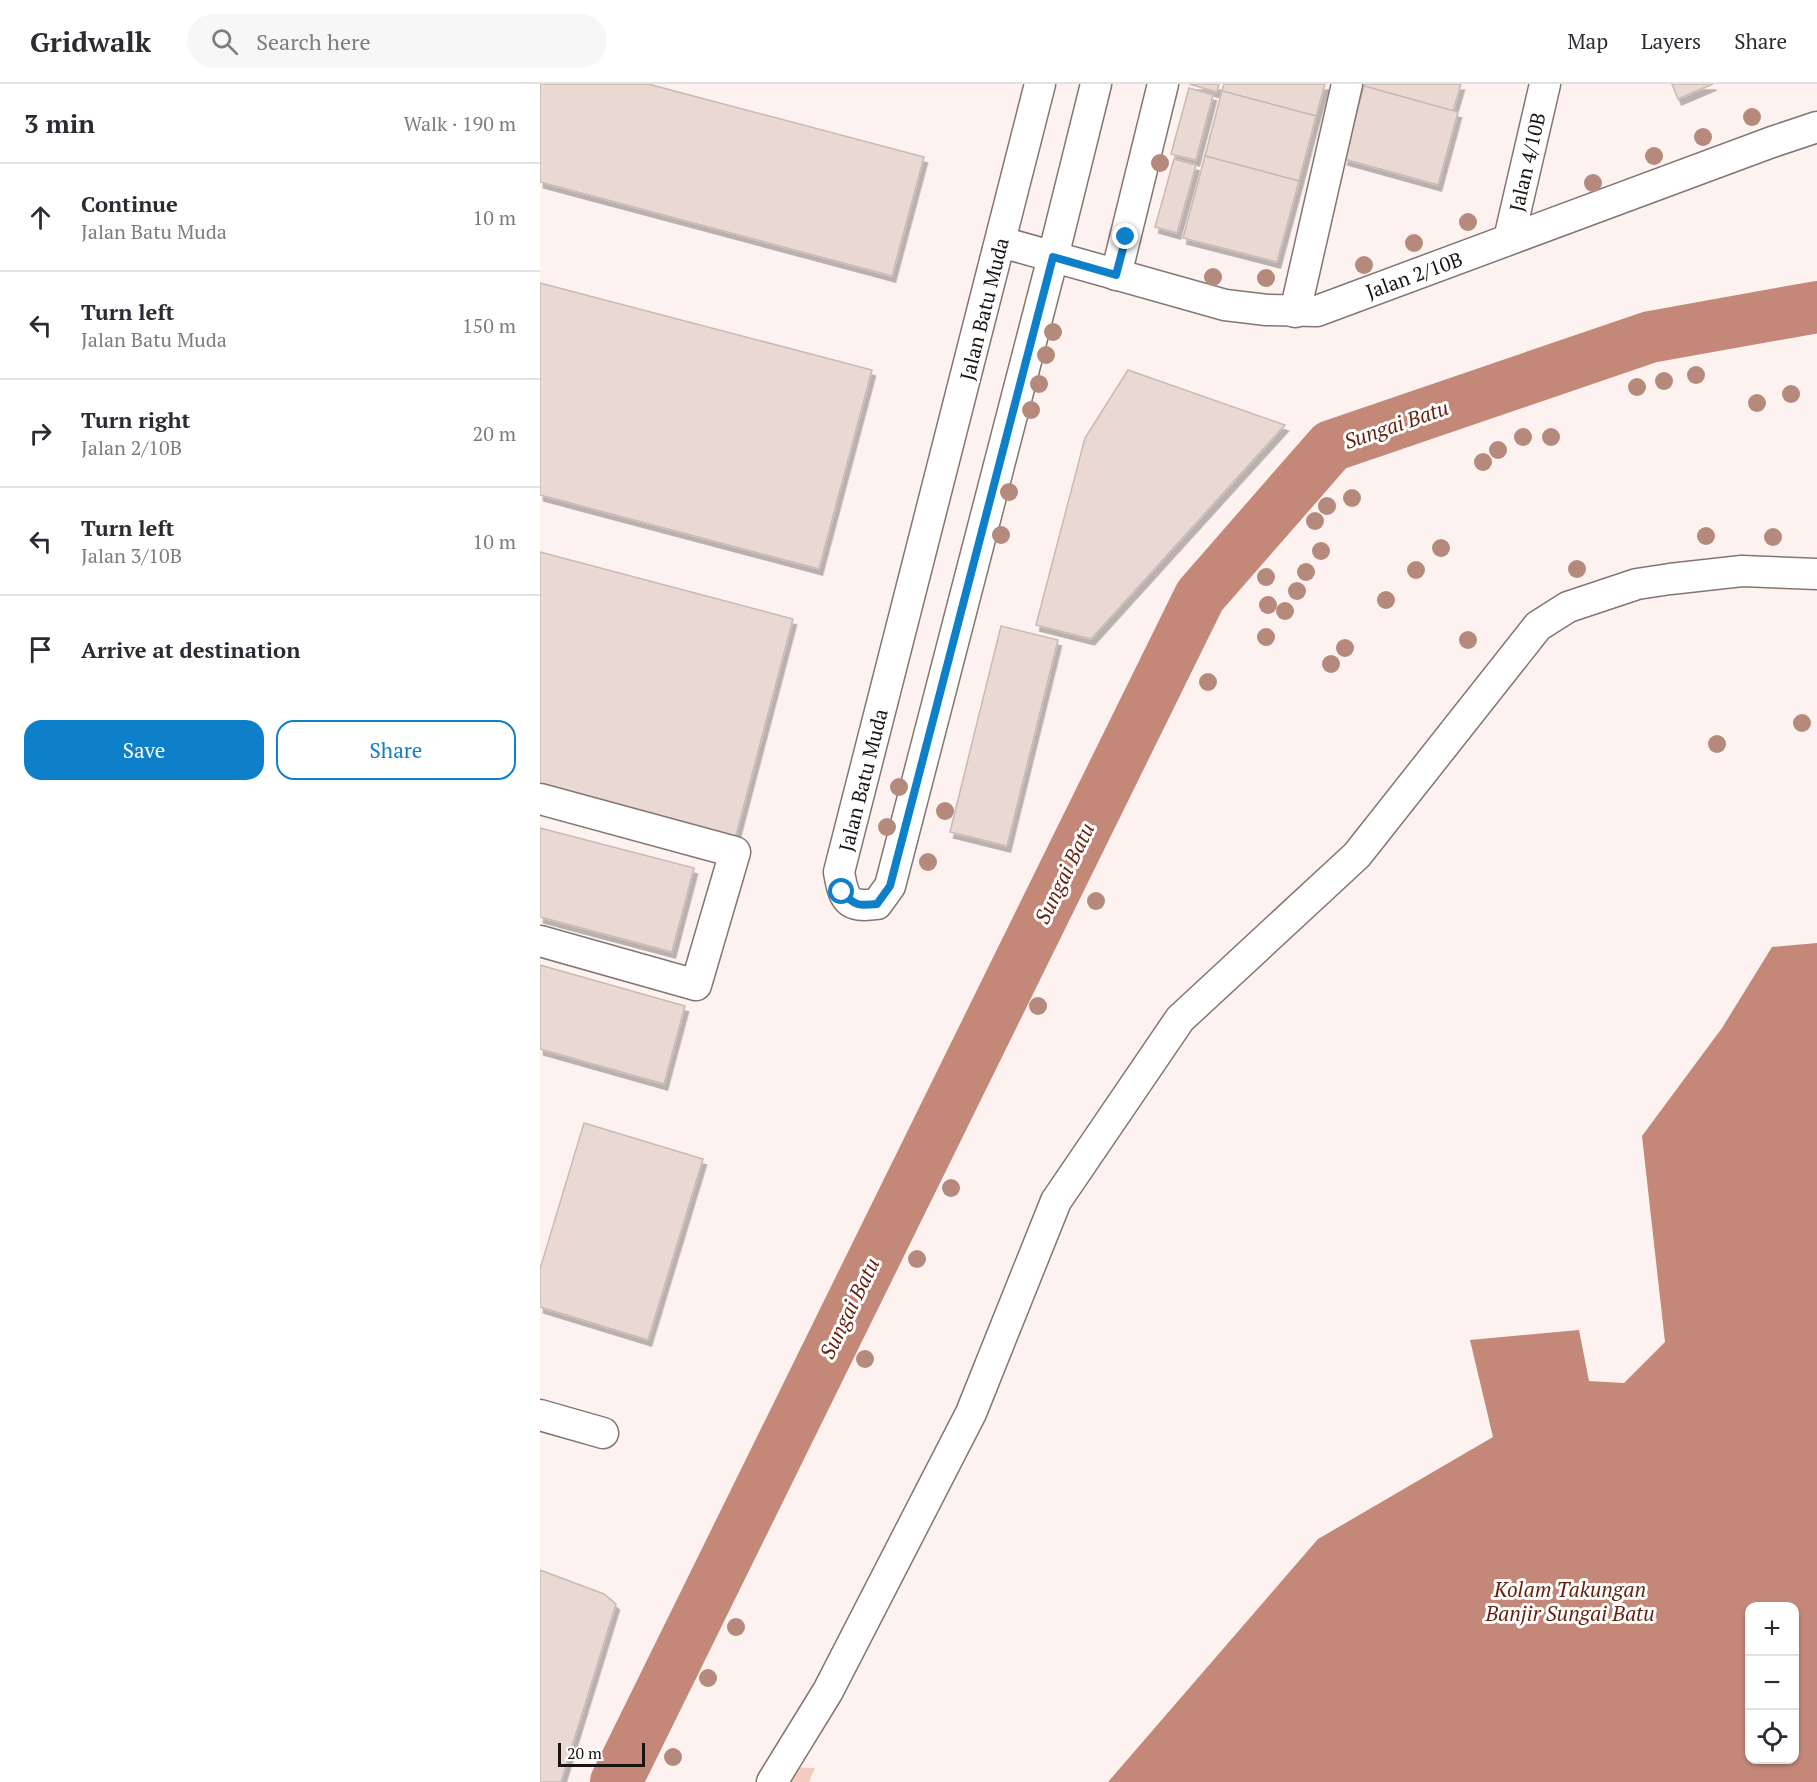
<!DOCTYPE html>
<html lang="en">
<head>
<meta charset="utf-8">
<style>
	:root { --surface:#fff; --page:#f7f7f7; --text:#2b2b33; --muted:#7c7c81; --line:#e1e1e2; --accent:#0e7fc9 }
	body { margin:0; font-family:"PT Serif",serif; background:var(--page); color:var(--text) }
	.controls { position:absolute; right:18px; bottom:18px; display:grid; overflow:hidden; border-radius:12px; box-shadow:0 2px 4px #0004 }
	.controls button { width:54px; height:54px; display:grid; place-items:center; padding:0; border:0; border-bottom:2px solid var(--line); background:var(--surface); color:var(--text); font:30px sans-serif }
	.scale { position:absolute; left:18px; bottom:15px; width:87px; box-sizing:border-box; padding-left:6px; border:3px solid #191311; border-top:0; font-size:16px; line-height:21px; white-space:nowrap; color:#191311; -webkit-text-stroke:4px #fff; paint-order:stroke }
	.stop { position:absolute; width:18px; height:18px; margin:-14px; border:4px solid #0e7fc9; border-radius:50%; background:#fff }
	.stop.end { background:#0e7fc9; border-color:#fff; box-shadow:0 2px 6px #0008 }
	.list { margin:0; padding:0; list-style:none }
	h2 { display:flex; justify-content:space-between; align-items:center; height:78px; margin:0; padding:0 24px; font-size:26px }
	h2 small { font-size:20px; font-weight:400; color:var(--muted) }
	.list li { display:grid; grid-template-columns:39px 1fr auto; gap:18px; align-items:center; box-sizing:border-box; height:108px; padding:0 24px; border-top:2px solid var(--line) }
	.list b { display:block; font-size:22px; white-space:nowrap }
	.list p { margin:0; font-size:20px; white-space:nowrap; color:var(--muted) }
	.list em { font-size:20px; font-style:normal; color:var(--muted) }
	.actions { display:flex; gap:12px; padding:18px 24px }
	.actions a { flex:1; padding:14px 0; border:2px solid var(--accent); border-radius:18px; text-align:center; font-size:21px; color:var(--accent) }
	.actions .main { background:var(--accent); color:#fff }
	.icon { flex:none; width:33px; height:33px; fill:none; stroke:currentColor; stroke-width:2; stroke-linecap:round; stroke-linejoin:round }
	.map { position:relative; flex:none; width:1277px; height:1698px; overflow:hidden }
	header { display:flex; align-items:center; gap:36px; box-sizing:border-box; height:84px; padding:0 30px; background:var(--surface); border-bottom:2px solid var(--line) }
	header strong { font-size:28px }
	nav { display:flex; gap:33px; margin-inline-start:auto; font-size:21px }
	.search { width:420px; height:54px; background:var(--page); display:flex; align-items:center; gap:15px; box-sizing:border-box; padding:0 21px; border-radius:33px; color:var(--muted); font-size:22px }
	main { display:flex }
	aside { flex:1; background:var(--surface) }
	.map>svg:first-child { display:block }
	.green { fill:#f4cbbf }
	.water { fill:#c38878; fill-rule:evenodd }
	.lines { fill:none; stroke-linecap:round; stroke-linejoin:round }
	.river { stroke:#c38878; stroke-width:52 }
	.building { fill:#ead8d3; stroke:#cab9b4; stroke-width:1.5; filter:url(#shadow) }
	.minor-casing { stroke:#857571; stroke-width:33 }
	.minor { stroke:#fff; stroke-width:30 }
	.tree { fill:#b6897d }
	.route { stroke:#0e7fc9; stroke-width:8 }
	.labels { text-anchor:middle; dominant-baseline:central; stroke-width:6; stroke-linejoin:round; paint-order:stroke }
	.street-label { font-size:20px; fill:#191311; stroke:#fff }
	.water-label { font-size:21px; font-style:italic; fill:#661f0b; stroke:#fff }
</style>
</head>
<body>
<header>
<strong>Gridwalk</strong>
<div class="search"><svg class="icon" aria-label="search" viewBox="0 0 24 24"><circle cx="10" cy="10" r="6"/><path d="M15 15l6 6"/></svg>Search here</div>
<nav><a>Map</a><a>Layers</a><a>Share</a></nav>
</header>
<main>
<aside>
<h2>3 min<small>Walk · 190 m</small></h2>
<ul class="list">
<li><svg class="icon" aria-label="ahead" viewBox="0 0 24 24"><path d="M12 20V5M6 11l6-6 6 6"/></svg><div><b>Continue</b><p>Jalan Batu Muda</p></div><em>10 m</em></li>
<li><svg class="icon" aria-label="left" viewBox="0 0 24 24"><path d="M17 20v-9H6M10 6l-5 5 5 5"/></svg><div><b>Turn left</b><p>Jalan Batu Muda</p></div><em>150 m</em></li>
<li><svg class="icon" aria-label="right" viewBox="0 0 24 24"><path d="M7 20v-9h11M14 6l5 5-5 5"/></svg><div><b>Turn right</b><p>Jalan 2/10B</p></div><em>20 m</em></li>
<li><svg class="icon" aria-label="left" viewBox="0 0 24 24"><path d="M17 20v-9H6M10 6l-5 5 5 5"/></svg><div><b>Turn left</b><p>Jalan 3/10B</p></div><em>10 m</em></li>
<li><svg class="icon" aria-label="arrive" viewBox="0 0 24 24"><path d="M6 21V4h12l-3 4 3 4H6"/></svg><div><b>Arrive at destination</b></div></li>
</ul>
<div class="actions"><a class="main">Save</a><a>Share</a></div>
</aside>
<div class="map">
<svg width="1277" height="1698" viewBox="0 0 1277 1698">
	<defs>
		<filter id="shadow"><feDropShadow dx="3.5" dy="6" stdDeviation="0" flood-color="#0004"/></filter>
	</defs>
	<rect width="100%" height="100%" fill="#fdf2ef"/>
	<!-- green -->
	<path class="green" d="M251,1683l24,1 -6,14h-24z"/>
	<!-- water -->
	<path class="water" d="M1277,859v839h-709l210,-243 175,-102 -23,-97 109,-10 10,51 35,2 41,-41 -23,-206 80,-108 50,-81zM1210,1522h44v154h-44z"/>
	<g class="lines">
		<!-- river -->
		<path class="river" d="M76,1698l584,-1186 131,-150 319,-109 167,-30"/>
	</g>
	<!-- building -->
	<g class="building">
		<path d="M0,0h108l276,73 -32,119 -352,-94z"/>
		<path d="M649,0h30l-2,8z"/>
		<path d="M684,0h101l-9,32 -94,-25z"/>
		<path d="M824,0h97l-8,27 -89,-25z"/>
		<path d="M1132,0h41l-35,15z"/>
		<path d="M824,2l94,26 -20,73 -94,-26z"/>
		<path d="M649,4l24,7 -17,65 -25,-6z"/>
		<path d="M682,7l94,25 -17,65 -94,-25z"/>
		<path d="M665,72l94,25 -22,81 -94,-24z"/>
		<path d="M634,75l22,6 -19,68 -22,-6z"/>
		<path d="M0,199l332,87 -53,199 -279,-74z"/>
		<path d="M588,286l157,55 -194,214 -55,-14 49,-187z"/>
		<path d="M0,468l253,67 -58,220 -195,-51z"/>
		<path d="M461,542l57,14 -51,206 -57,-14z"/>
		<path d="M0,744l154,40 -22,84 -132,-35z"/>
		<path d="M0,881l145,41 -21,78 -124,-35z"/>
		<path d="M44,1039l119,36 -55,181 -108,-33v-38z"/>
		<path d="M0,1486l64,24 12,10 -55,178h-21z"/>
	</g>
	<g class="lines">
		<defs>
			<g id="minor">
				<path d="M500,0l-201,788c5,28 8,36 38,32l13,-18 163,-629 43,-173"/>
				<path d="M969,155l36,-155"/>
				<path d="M461,158l224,63 42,5 50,1 455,-169 45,-15"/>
				<path d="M576,191l47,-191"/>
				<path d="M755,228l52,-228"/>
				<path d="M0,715l195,53 -39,133 -156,-44"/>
				<path d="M0,1331l63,18"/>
				<path d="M232,1698l56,-91 143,-278 85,-212 124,-182 177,-164 181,-229 30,-19 69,-23 33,-5 72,-8 75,3"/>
			</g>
		</defs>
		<!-- minor casing -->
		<use href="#minor" class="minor-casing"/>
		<!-- minor -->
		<use href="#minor" class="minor"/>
	</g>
	<!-- trees -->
	<g class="tree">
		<circle cx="1212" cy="33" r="9"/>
		<circle cx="1163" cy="53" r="9"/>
		<circle cx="1114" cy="72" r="9"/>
		<circle cx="620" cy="79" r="9"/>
		<circle cx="1053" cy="99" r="9"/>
		<circle cx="928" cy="138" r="9"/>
		<circle cx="874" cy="159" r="9"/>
		<circle cx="824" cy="181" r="9"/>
		<circle cx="673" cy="193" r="9"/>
		<circle cx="726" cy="194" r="9"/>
		<circle cx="513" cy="248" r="9"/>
		<circle cx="506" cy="271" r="9"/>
		<circle cx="1156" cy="291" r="9"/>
		<circle cx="1124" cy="297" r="9"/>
		<circle cx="499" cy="300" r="9"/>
		<circle cx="1097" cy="303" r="9"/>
		<circle cx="1251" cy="310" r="9"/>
		<circle cx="1217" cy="319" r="9"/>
		<circle cx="491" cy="326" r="9"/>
		<circle cx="983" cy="353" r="9"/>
		<circle cx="1011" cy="353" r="9"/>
		<circle cx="958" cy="366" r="9"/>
		<circle cx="943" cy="378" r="9"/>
		<circle cx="469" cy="408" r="9"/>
		<circle cx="812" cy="414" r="9"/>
		<circle cx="787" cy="422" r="9"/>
		<circle cx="775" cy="437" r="9"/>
		<circle cx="461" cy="451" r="9"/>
		<circle cx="1166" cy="452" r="9"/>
		<circle cx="1233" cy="453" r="9"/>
		<circle cx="901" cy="464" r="9"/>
		<circle cx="781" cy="467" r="9"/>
		<circle cx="1037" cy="485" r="9"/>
		<circle cx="876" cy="486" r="9"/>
		<circle cx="766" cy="488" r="9"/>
		<circle cx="726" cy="493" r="9"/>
		<circle cx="757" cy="507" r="9"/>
		<circle cx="846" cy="516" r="9"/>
		<circle cx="728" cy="521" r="9"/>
		<circle cx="745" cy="527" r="9"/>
		<circle cx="726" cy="553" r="9"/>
		<circle cx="928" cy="556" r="9"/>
		<circle cx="805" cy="564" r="9"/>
		<circle cx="791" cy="580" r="9"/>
		<circle cx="668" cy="598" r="9"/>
		<circle cx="1262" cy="639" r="9"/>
		<circle cx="1177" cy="660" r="9"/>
		<circle cx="359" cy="703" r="9"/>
		<circle cx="405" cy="727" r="9"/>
		<circle cx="347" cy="743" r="9"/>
		<circle cx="388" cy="778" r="9"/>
		<circle cx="556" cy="817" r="9"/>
		<circle cx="498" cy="922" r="9"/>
		<circle cx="411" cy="1104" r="9"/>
		<circle cx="377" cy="1175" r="9"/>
		<circle cx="325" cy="1275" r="9"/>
		<circle cx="196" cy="1543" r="9"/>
		<circle cx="168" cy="1594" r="9"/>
		<circle cx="133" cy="1673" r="9"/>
	</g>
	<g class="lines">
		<!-- route -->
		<path class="route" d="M302,808c13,14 17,14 35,12l13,-18 163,-629 63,18 10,-38"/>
	</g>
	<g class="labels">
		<!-- street labels -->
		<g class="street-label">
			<text transform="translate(987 78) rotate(-77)">Jalan 4/10B</text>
			<text transform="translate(874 191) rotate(-20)">Jalan 2/10B</text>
			<text transform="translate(444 225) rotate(-76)">Jalan Batu Muda</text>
			<text transform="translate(323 696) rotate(-76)">Jalan Batu Muda</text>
		</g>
		<!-- water labels -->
		<g class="water-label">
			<text transform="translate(856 340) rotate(-19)">Sungai Batu</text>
			<text transform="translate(524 789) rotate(-64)">Sungai Batu</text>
			<text transform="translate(309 1224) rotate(-64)">Sungai Batu</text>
			<text x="1030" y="1505">Kolam Takungan<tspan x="1030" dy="24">Banjir Sungai Batu</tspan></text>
		</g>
	</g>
</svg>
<div class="controls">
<button>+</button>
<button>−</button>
<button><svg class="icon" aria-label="locate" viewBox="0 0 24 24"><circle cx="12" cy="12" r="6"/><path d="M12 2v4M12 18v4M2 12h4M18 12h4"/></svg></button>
</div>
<div class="scale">20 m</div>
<div class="stop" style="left:302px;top:808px"></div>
<div class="stop end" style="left:586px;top:153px"></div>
</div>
</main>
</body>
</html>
